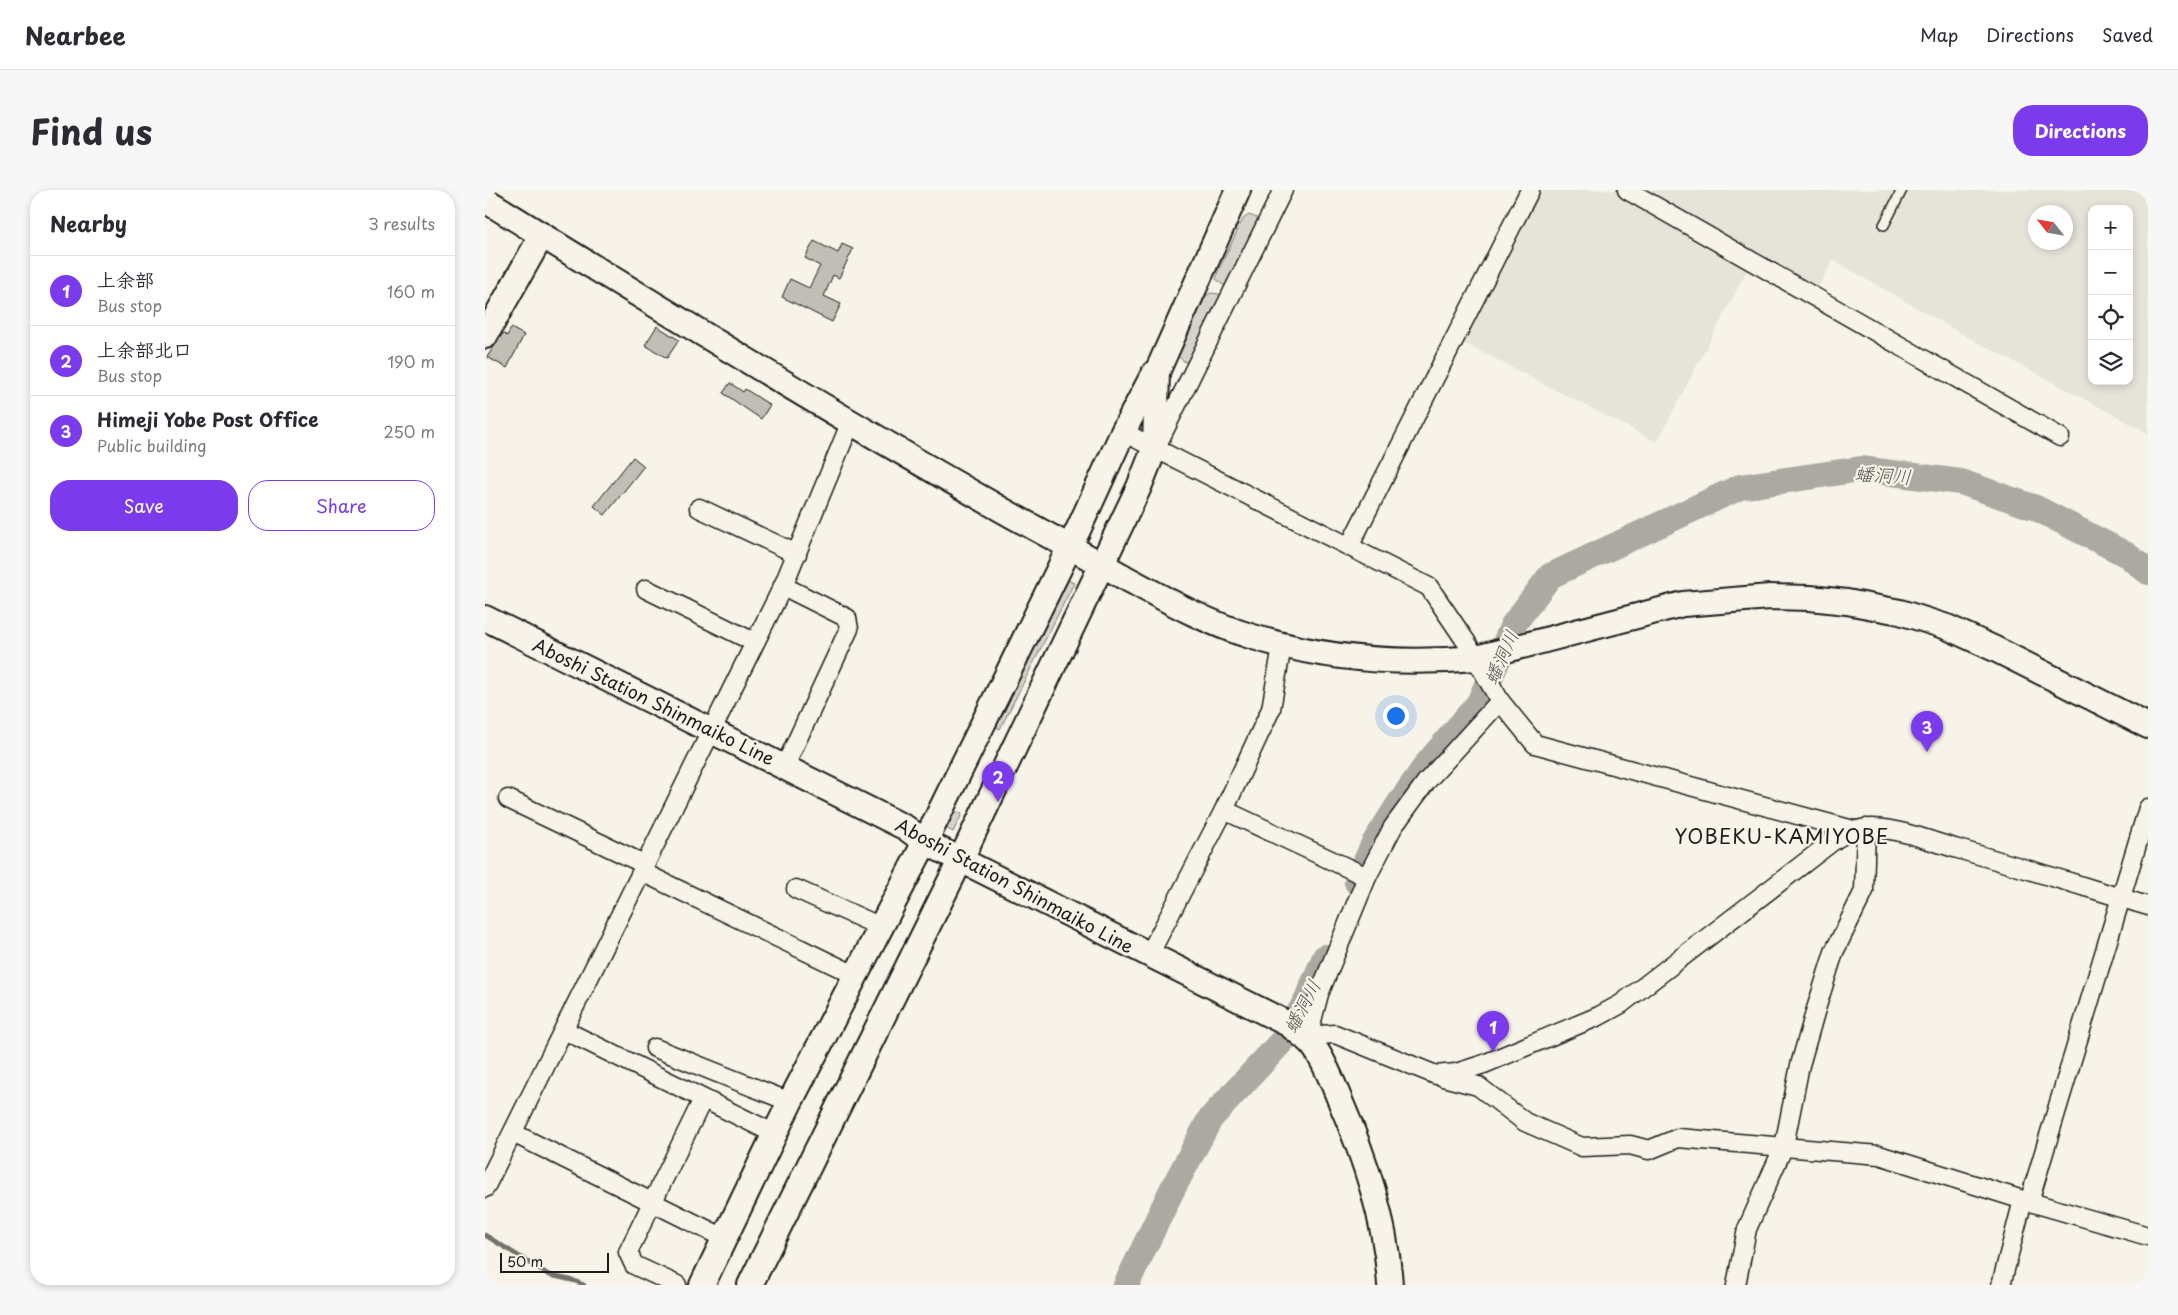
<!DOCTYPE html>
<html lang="en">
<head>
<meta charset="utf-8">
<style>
	:root { --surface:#fff; --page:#f7f7f7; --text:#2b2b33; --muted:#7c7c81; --line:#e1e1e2; --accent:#7c3aed }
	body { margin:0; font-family:"Playpen Sans","Klee One",sans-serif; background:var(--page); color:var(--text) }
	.controls { position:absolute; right:15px; top:15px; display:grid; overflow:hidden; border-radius:10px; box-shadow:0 2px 8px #0003 }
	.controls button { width:45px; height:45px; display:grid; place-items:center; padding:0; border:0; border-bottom:1px solid var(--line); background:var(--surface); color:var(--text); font:25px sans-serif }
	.compass { position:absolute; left:1543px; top:15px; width:45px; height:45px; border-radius:50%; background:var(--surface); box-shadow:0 2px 8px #0003; rotate:301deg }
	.scale { position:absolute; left:15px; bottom:12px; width:109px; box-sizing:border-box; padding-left:5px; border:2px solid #1c1c1c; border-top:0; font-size:14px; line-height:18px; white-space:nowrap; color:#1c1c1c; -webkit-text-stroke:4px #f7f3e8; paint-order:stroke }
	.you { position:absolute; left:910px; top:525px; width:18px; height:18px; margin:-12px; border:4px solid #fff; border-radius:50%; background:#1a73e8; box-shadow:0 0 0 8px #1a73e833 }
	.badge { display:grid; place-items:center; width:32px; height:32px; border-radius:50%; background:var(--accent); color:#fff; font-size:16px; font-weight:700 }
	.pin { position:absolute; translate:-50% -41px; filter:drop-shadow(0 1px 2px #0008) }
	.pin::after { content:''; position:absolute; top:26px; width:18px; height:15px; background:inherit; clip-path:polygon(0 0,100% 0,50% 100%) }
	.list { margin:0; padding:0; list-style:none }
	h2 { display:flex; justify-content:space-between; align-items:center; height:65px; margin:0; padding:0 20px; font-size:21px }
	h2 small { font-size:16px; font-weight:400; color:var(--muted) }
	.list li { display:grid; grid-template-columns:32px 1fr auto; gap:15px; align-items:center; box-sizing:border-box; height:70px; padding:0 20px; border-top:1px solid var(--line) }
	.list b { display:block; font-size:19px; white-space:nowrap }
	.list p { margin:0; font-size:16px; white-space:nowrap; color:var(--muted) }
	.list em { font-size:16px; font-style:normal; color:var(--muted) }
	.actions { display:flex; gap:10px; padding:15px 20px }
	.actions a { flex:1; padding:11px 0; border:1px solid var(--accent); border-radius:20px; text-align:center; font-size:18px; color:var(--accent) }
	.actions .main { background:var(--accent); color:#fff }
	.icon { flex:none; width:28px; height:28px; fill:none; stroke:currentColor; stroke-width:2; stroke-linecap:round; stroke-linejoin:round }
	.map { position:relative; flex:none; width:1663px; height:1095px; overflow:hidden; border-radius:20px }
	header { display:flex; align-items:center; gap:30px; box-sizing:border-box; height:70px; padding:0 25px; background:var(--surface); border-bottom:1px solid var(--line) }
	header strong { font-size:24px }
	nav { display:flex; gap:28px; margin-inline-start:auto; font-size:18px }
	.intro { display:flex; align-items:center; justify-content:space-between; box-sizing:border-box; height:120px; padding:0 30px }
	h1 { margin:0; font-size:35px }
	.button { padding:12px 22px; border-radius:20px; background:var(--accent); color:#fff; font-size:18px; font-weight:700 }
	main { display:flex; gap:30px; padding:0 30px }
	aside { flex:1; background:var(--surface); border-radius:20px; box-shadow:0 2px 8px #0003 }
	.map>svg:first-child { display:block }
	.built { fill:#e6e3d9; fill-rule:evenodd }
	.green { fill:#d7d3cb; stroke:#7a7874 }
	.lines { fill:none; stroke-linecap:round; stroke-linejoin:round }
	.stream { stroke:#72716c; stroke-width:4.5 }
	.river { stroke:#aca9a2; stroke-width:26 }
	.building { fill:#c0beb5; stroke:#1c1c1c }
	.lane-casing { stroke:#1c1c1c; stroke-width:12 }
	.street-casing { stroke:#1c1c1c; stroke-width:21 }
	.secondary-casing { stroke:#1c1c1c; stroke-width:28 }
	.lane { stroke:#f7f3e8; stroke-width:9 }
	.street { stroke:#f7f3e8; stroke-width:18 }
	.secondary { stroke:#f7f3e8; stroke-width:24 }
	.labels { text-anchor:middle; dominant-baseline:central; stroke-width:4.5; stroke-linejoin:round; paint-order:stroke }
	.street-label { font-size:18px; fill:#1c1c1c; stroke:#f7f3e8 }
	.water-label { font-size:19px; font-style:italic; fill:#565452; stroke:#f7f3e8 }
	.quarter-label { font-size:20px; letter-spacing:1px; fill:#1c1c1c; stroke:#f7f3e8 }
</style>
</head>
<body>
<header>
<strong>Nearbee</strong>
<nav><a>Map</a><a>Directions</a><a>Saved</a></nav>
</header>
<div class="intro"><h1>Find us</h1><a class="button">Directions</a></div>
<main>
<aside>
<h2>Nearby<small>3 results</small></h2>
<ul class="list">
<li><span class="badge">1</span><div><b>上余部</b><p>Bus stop</p></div><em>160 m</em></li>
<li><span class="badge">2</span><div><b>上余部北口</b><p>Bus stop</p></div><em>190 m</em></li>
<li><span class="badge">3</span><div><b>Himeji Yobe Post Office</b><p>Public building</p></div><em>250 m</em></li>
</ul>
<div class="actions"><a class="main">Save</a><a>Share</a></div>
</aside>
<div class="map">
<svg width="1663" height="1095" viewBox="0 0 1663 1095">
	<rect width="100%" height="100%" fill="#f7f3e8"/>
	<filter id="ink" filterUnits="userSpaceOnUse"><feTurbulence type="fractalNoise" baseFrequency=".02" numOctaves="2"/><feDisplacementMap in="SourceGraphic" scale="10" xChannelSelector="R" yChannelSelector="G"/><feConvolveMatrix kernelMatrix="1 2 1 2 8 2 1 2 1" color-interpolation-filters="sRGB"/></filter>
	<g filter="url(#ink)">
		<!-- built -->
		<path class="built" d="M1048,0h615v243l-184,-98 -131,-75 -15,27 -61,-36 -100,191 -199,-102zM1607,19h37v172h-37zM1550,22h30v30h-30z"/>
		<!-- green -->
		<g class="green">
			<path d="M764,25l10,4 -32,66h-4l-7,-6 2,-8 25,-52z"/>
			<path d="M726,103l8,1 2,4 -32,64h-4l-7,-6 2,-8 25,-52z"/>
			<path d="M570,384l19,9 -74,146 -18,-9z"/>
			<path d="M459,615l18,9 -9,18 -18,-10z"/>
		</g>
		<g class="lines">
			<!-- stream -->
			<path class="stream" d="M0,1045l64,40 26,6 9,4"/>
			<!-- river -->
			<g class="river">
				<path d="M872,692l16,-37 26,-41 28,-40 52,-61 34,-78 37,-49 190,-89 121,-18 100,13 75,26 91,47 21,17"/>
				<path d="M641,1095l46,-95 38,-71 74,-80 22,-38 19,-44"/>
			</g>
		</g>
		<!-- building -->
		<g class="building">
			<path d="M329,51l24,12 4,-9 11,5 -14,29 -6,-3 -9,21 17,8 -9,18 -50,-25 8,-18 19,9 11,-22 -15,-8z"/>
			<path d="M172,136l22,14 -12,18 -22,-13z"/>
			<path d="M26,138l13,7 -17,33 -20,-11 16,-24 4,3z"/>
			<path d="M245,193l13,9 2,-3 25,16 -9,14 -38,-26z"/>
			<path d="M148,267l11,9 -39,49 -11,-9z"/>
		</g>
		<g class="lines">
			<defs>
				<path id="lane" d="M1399,35l18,-35"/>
				<g id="street">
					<path d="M1142,0l433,247"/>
					<path d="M638,242l306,155 38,56 33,58 35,43 318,86"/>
					<path d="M673,253l125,-253"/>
					<path d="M214,318l98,46"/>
					<path d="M865,355l180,-355"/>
					<path d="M298,396l64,32 2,11 -64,137"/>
					<path d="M161,399l108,53"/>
					<path d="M23,609l138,66"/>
					<path d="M739,620l143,67"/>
					<path d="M157,682l215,104"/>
					<path d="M311,699l85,38"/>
					<path d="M664,765l75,-145 47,-101 11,-63"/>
					<path d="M79,840l211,104"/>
					<path d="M822,850l11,-5 17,-1 101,41 20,-2 28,-9 115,-48 22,-12 212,-163c13,-9 24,-13 39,-13 29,1 58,13 86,21 63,18 127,38 190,57"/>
					<path d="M822,850l12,-46 48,-117 26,-50 33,-45 74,-81"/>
					<path d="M170,858l135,54"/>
					<path d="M958,887l35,9 47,36 57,25 48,-2 19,5 29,-12 201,17 144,45 125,36"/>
					<path d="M28,943l213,106"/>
					<path d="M0,998l298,-602 67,-162"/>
					<path d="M1544,1012l119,-394"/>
					<path d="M192,1095l-43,-20 -6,-13 75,-153"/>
					<path d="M1251,1095l11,-56 37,-83 16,-81 16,-56 18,-57 30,-61 2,-63"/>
					<path d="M1516,1095l22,-85"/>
				</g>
				<g id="secondary">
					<path d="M0,10c169,105 339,209 512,307 42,24 85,46 127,70 41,22 81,45 126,59 73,23 150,29 226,22l207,-54 87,-7 40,1 37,4 53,10 47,15 48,22 153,77"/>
					<path d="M0,146l57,-101"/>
					<path d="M0,428l421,210 19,14 363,182c9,7 19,14 26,23 11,15 18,34 25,51 26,60 47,122 51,187"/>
					<path d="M217,1095l88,-183 135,-260 154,-314 44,-96 31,-59"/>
					<path d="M265,1095l211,-426 178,-372 16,-40 2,-75 81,-182"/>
				</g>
			</defs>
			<!-- lane casing -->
			<use href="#lane" class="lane-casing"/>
			<!-- street casing -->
			<use href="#street" class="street-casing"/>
			<!-- secondary casing -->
			<use href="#secondary" class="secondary-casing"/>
			<!-- lane -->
			<use href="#lane" class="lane"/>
			<!-- street -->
			<use href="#street" class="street"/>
			<!-- secondary -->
			<use href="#secondary" class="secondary"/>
		</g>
	</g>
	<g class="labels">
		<!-- street labels -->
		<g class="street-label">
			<text transform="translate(169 511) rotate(26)">Aboshi Station Shinmaiko Line</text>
			<text transform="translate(530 695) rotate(28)">Aboshi Station Shinmaiko Line</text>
		</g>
		<!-- water labels -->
		<g class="water-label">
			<text transform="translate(1398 284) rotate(4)">蟠洞川</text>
			<text transform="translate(1015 467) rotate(-66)">蟠洞川</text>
			<text transform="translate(816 816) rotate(-62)">蟠洞川</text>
		</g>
		<!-- quarter labels -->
		<g class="quarter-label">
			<text x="1297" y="646">YOBEKU-KAMIYOBE</text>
		</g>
	</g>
</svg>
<div class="controls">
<button>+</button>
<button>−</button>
<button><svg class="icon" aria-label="locate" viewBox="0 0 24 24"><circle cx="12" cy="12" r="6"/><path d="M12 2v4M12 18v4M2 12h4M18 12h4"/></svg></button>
<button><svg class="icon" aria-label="layers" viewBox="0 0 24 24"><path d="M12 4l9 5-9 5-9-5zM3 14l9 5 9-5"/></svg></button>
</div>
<svg class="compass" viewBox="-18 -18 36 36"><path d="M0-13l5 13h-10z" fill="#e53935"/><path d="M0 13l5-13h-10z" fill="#7c7c81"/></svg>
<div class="scale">50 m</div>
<div class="you"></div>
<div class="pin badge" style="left:1008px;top:862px">1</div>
<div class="pin badge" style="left:513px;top:612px">2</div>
<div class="pin badge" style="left:1442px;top:562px">3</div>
</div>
</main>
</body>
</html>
